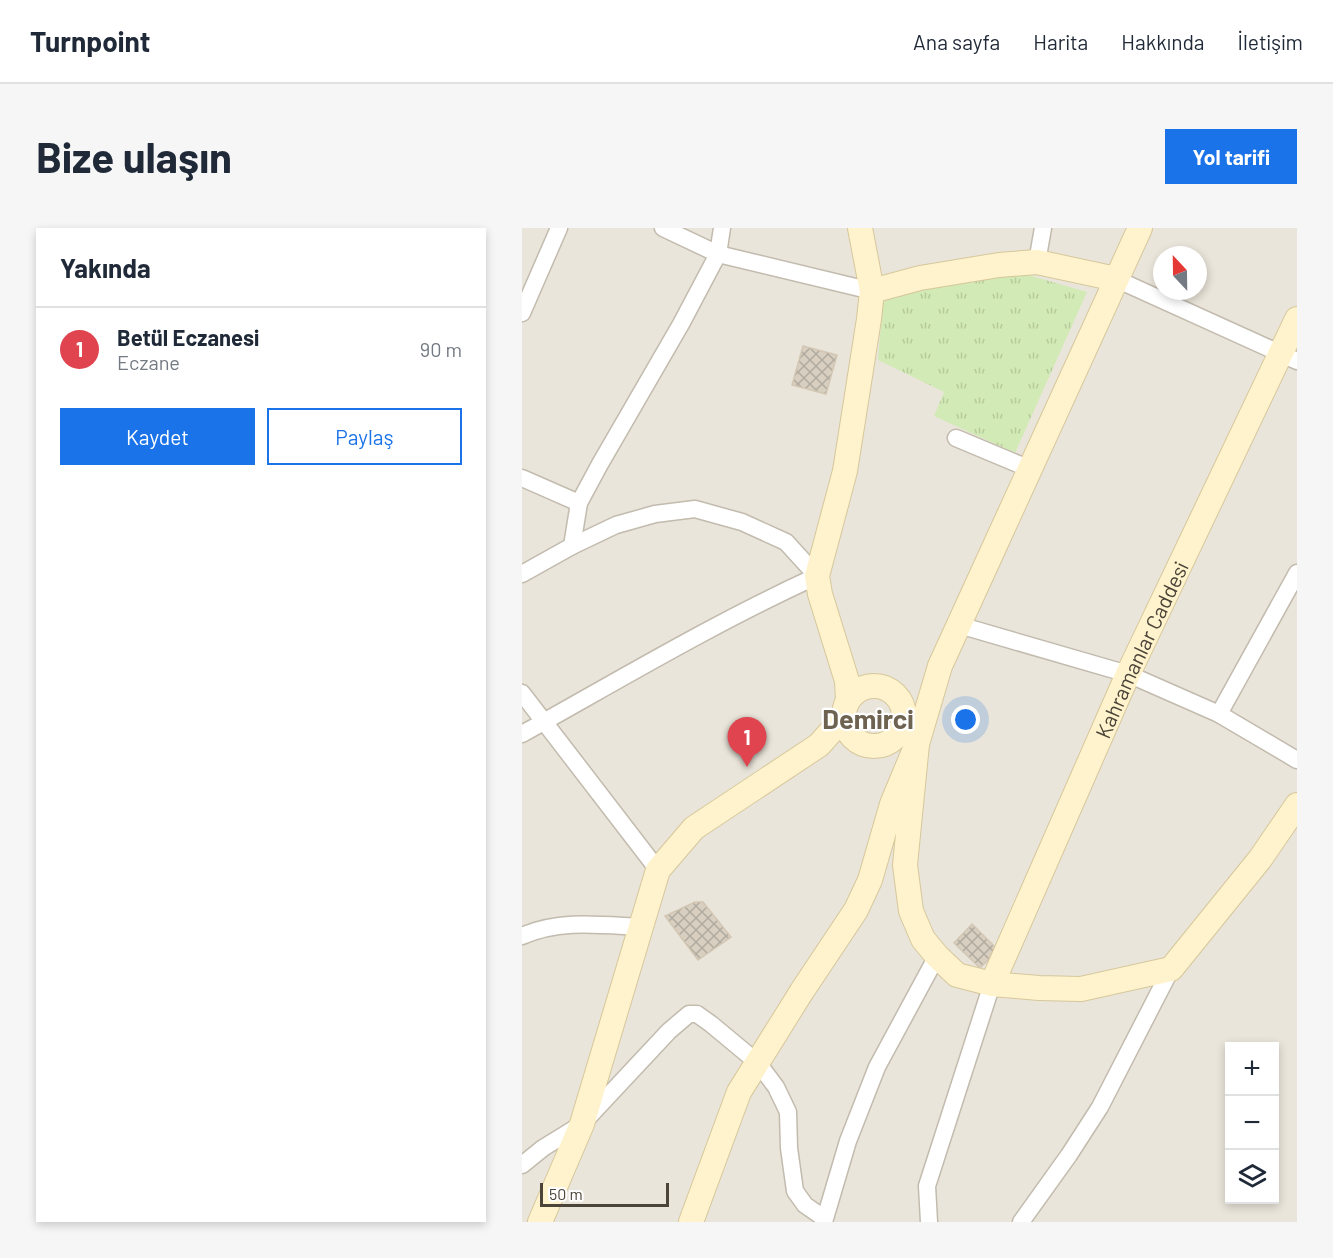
<!DOCTYPE html>
<html lang="tr">
<head>
<meta charset="utf-8">
<style>
	:root { --surface:#fff; --page:#f6f6f7; --text:#1f2937; --muted:#747a83; --line:#e0e1e3; --accent:#1a73e8 }
	body { margin:0; font-family:Barlow,sans-serif; background:var(--page); color:var(--text) }
	.controls { position:absolute; right:18px; bottom:18px; display:grid; overflow:hidden; border-radius:0px; box-shadow:0 3px 9px #0003 }
	.controls button { width:54px; height:54px; display:grid; place-items:center; padding:0; border:0; border-bottom:2px solid var(--line); background:var(--surface); color:var(--text); font:30px sans-serif }
	.compass { position:absolute; left:631px; top:18px; width:54px; height:54px; border-radius:50%; background:var(--surface); box-shadow:0 3px 9px #0003; rotate:338deg }
	.scale { position:absolute; left:18px; bottom:15px; width:129px; box-sizing:border-box; padding-left:6px; border:3px solid #4b4439; border-top:0; font-size:16px; line-height:21px; white-space:nowrap; color:#4b4439; -webkit-text-stroke:4px #fff; paint-order:stroke }
	.you { position:absolute; left:444px; top:492px; width:21px; height:21px; margin:-15px; border:4px solid #fff; border-radius:50%; background:#1a73e8; box-shadow:0 0 0 9px #1a73e833 }
	.badge { display:grid; place-items:center; width:39px; height:39px; border-radius:50%; background:var(--accent); color:#fff; font-size:20px; font-weight:700 }
	.pin { position:absolute; translate:-50% -50px; filter:drop-shadow(0 2px 3px #0008) }
	.pin::after { content:''; position:absolute; top:32px; width:21px; height:18px; background:inherit; clip-path:polygon(0 0,100% 0,50% 100%) }
	.list { margin:0; padding:0; list-style:none }
	h2 { display:flex; justify-content:space-between; align-items:center; height:78px; margin:0; padding:0 24px; font-size:26px }
	h2 small { font-size:20px; font-weight:400; color:var(--muted) }
	.list li { display:grid; grid-template-columns:39px 1fr auto; gap:18px; align-items:center; box-sizing:border-box; height:84px; padding:0 24px; border-top:2px solid var(--line) }
	.list b { display:block; font-size:22px; white-space:nowrap }
	.list p { margin:0; font-size:20px; white-space:nowrap; color:var(--muted) }
	.list em { font-size:20px; font-style:normal; color:var(--muted) }
	.actions { display:flex; gap:12px; padding:18px 24px }
	.actions a { flex:1; padding:14px 0; border:2px solid var(--accent); border-radius:0px; text-align:center; font-size:21px; color:var(--accent) }
	.actions .main { background:var(--accent); color:#fff }
	.icon { flex:none; width:33px; height:33px; fill:none; stroke:currentColor; stroke-width:2; stroke-linecap:round; stroke-linejoin:round }
	.map { position:relative; flex:none; width:775px; height:994px; overflow:hidden; border-radius:0px }
	header { display:flex; align-items:center; gap:36px; box-sizing:border-box; height:84px; padding:0 30px; background:var(--surface); border-bottom:2px solid var(--line) }
	header strong { font-size:28px }
	nav { display:flex; gap:33px; margin-inline-start:auto; font-size:21px }
	.intro { display:flex; align-items:center; justify-content:space-between; box-sizing:border-box; height:144px; padding:0 36px }
	h1 { margin:0; font-size:42px }
	.button { padding:15px 27px; border-radius:0px; background:var(--accent); color:#fff; font-size:21px; font-weight:700 }
	main { display:flex; gap:36px; padding:0 36px }
	aside { flex:1; background:var(--surface); border-radius:0px; box-shadow:0 3px 9px #0003 }
	.map>svg:first-child { display:block }
	.residential { fill:#eae5da; fill-rule:evenodd }
	.park { fill:url(#park-tufts) }
	.building { fill:url(#building-cross-hatch); stroke:#d3c7b4; stroke-width:1.5 }
	.lines { fill:none; stroke-linecap:round; stroke-linejoin:round }
	.street-casing { stroke:#c2bbae; stroke-width:19 }
	.secondary-casing { stroke:#d6c79b; stroke-width:26 }
	.street { stroke:#fff; stroke-width:16 }
	.secondary { stroke:#fff3cd; stroke-width:24 }
	.labels { text-anchor:middle; dominant-baseline:central; stroke-width:4.5; stroke-linejoin:round; paint-order:stroke }
	.street-label { font-size:21px; fill:#4b4439; stroke:#fff }
	.district-label { font-size:27px; font-weight:bold; fill:#6e6250; stroke:#fff }
</style>
</head>
<body>
<header>
<strong>Turnpoint</strong>
<nav><a>Ana sayfa</a><a>Harita</a><a>Hakkında</a><a>İletişim</a></nav>
</header>
<div class="intro"><h1>Bize ulaşın</h1><a class="button">Yol tarifi</a></div>
<main>
<aside>
<h2>Yakında<small></small></h2>
<ul class="list">
<li><span class="badge" style="background:#e0444e">1</span><div><b>Betül Eczanesi</b><p>Eczane</p></div><em>90 m</em></li>
</ul>
<div class="actions"><a class="main">Kaydet</a><a>Paylaş</a></div>
</aside>
<div class="map">
<svg width="775" height="994" viewBox="0 0 775 994">
	<defs>
		<pattern id="park-tufts" width="24" height="20" patternUnits="userSpaceOnUse" patternTransform="scale(1.5)"><rect width="24" height="20" fill="#d2eab5"/><path d="M3 7l-1-3M5 7V3M7 7l1-3M15 17l-1-3M17 17v-4M19 17l1-3" fill="none" stroke="#b6ca9c"/></pattern>
		<pattern id="building-cross-hatch" width="8" height="8" patternUnits="userSpaceOnUse" patternTransform="scale(1.5)"><rect width="8" height="8" fill="#d8cfc1"/><path d="M0 0l8 8M0 8l8-8" fill="none" stroke="#b1aa9e"/></pattern>
	</defs>
	<rect width="100%" height="100%" fill="#f6f3ec"/>
	<!-- residential -->
	<path class="residential" d="M0,0h775v994h-775zM640,27h36v36h-36zM708,818h44v154h-44z"/>
	<!-- park -->
	<path class="park" d="M492,43l73,21 -72,161 -81,-37 10,-24 -66,-32 6,-72z"/>
	<!-- building -->
	<g class="building">
		<path d="M281,118l34,9 -11,39 -34,-9z"/>
		<path d="M173,674h8l28,35 -33,23 -33,-44z"/>
		<path d="M450,696l26,26 -18,18 -26,-25z"/>
	</g>
	<g class="lines">
		<defs>
			<g id="street">
				<path d="M141,0l55,26 154,37"/>
				<path d="M515,34l6,-34"/>
				<path d="M594,51l181,82"/>
				<path d="M0,85l37,-85"/>
				<path d="M434,210l74,31"/>
				<path d="M0,250l57,25"/>
				<path d="M50,318l7,-43 21,-39 81,-140 37,-70 4,-26"/>
				<path d="M0,346l50,-28 44,-21 39,-11 40,-5 47,13 44,20 31,34c-101,46 -198,104 -295,158"/>
				<path d="M437,397l169,49 91,40 78,46"/>
				<path d="M0,465l136,177"/>
				<path d="M697,486l78,-141"/>
				<path d="M0,708c38,-17 79,-11 119,-9"/>
				<path d="M0,937l21,-17 39,-24 87,-93 20,-17h8l14,10 47,39 18,24 12,25 1,36 6,43 10,14 19,13"/>
				<path d="M302,994l24,-81 29,-74 60,-111"/>
				<path d="M407,994l-2,-36 65,-202"/>
				<path d="M499,994l48,-67 31,-48 71,-138"/>
			</g>
			<g id="secondary">
				<path d="M350,63l48,-13 79,-13 38,-3 79,17"/>
				<circle cx="352" cy="488" r="30"/>
				<path d="M326,472l-1,-19 -27,-87 -3,-18 28,-105 24,-152 3,-28 -12,-63"/>
				<path d="M382,486l13,30 -12,121 6,46 12,28 14,17 20,19 35,9 47,4 42,1 90,-20 89,-110 37,-54"/>
				<path id="s1" d="M470,756l136,-310 169,-355"/>
				<path d="M18,994l42,-98 76,-254 36,-42 125,-83 24,-27"/>
				<path d="M169,994l48,-130 63,-101 54,-81 14,-30 22,-76 25,-60 23,-78 200,-438"/>
			</g>
		</defs>
		<!-- street casing -->
		<use href="#street" class="street-casing"/>
		<!-- secondary casing -->
		<use href="#secondary" class="secondary-casing"/>
		<!-- street -->
		<use href="#street" class="street"/>
		<!-- secondary -->
		<use href="#secondary" class="secondary"/>
	</g>
	<g class="labels">
		<!-- street labels -->
		<g class="street-label">
			<text stroke="none"><textPath href="#s1" startOffset="366">Kahramanlar Caddesi</textPath></text>
		</g>
		<!-- district labels -->
		<g class="district-label">
			<text x="346" y="490">Demirci</text>
		</g>
	</g>
</svg>
<div class="controls">
<button>+</button>
<button>−</button>
<button><svg class="icon" aria-label="layers" viewBox="0 0 24 24"><path d="M12 4l9 5-9 5-9-5zM3 14l9 5 9-5"/></svg></button>
</div>
<svg class="compass" viewBox="-18 -18 36 36"><path d="M0-13l5 13h-10z" fill="#e53935"/><path d="M0 13l5-13h-10z" fill="#747a83"/></svg>
<div class="scale">50 m</div>
<div class="you"></div>
<div class="pin badge" style="left:225px;top:539px;background:#e0444e">1</div>
</div>
</main>
</body>
</html>
